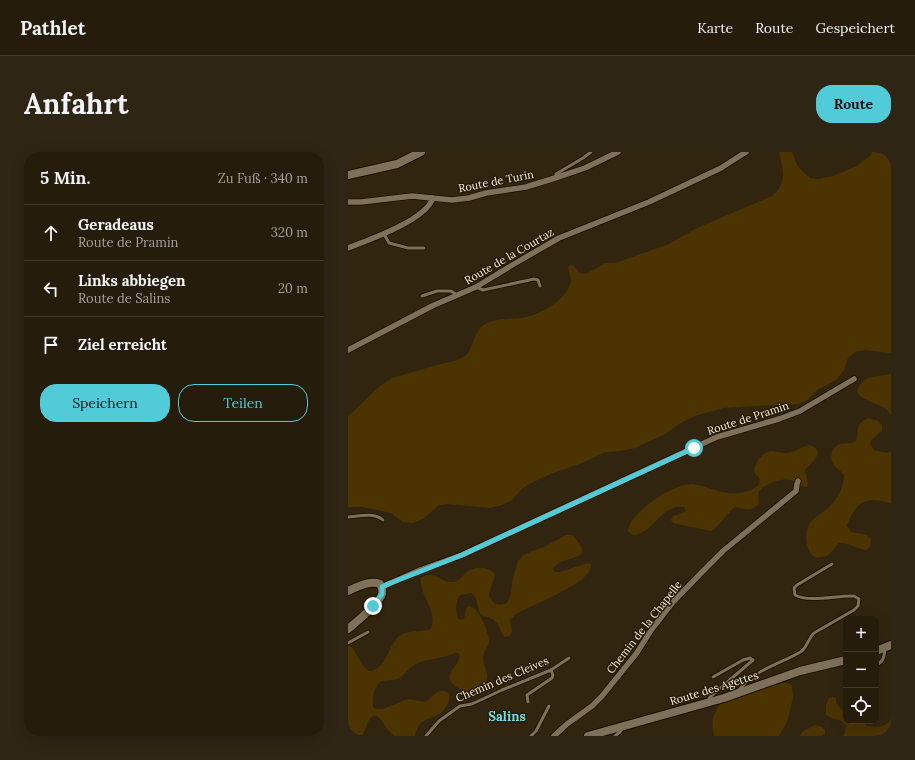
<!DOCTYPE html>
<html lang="de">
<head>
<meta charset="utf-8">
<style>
	:root { --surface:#261c0c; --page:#2e2515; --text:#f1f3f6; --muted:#a4a19d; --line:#423a2d; --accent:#52cbd9 }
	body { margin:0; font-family:Lora,serif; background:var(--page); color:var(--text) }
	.controls { position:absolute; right:12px; bottom:12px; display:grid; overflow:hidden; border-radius:8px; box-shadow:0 4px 16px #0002 }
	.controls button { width:36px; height:36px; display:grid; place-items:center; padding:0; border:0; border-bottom:1px solid var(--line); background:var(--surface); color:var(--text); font:20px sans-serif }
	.stop { position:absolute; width:12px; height:12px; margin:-9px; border:3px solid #52cbd9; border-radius:50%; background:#fff }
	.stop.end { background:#52cbd9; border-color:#fff; box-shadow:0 1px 4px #0008 }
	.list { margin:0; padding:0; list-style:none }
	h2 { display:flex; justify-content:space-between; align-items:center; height:52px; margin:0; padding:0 16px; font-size:17px }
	h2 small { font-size:13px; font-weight:400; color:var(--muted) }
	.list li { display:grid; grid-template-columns:26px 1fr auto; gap:12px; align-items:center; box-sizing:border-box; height:56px; padding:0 16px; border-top:1px solid var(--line) }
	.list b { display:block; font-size:15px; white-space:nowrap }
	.list p { margin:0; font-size:13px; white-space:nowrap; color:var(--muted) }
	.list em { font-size:13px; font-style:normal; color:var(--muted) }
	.actions { display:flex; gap:8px; padding:12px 16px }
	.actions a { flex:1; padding:9px 0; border:1px solid var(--accent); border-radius:16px; text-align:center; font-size:14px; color:var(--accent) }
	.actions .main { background:var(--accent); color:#111 }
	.icon { flex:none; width:22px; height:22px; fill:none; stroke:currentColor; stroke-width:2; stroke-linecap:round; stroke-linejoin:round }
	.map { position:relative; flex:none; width:543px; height:584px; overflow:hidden; border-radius:16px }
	header { display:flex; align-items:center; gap:24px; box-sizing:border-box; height:56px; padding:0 20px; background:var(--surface); border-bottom:1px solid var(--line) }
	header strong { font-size:19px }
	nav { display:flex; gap:22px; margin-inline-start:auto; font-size:14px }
	.intro { display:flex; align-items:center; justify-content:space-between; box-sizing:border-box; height:96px; padding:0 24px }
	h1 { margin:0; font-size:28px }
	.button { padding:10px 18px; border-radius:16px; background:var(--accent); color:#111; font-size:14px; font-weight:700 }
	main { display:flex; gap:24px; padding:0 24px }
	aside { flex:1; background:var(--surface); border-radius:16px; box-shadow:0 4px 16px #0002 }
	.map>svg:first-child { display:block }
	.green { fill:#4b3302 }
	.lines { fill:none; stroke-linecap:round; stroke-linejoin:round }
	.lane-casing { stroke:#1a0e00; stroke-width:4.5 }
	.street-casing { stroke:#1a0e00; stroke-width:7 }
	.secondary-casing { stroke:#1a0e00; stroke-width:10 }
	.lane { stroke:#7f7059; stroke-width:3 }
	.street { stroke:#7f7059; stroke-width:5.5 }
	.secondary { stroke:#7f7059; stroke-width:8 }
	.route { stroke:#52cbd9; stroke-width:5 }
	.labels { text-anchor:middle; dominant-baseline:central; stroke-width:3; stroke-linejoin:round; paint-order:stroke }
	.street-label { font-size:11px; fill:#f5ede0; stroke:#281c06 }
	.quarter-label { font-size:13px; font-weight:bold; fill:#71dce8; stroke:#281c06 }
</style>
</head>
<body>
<header>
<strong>Pathlet</strong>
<nav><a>Karte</a><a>Route</a><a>Gespeichert</a></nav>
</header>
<div class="intro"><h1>Anfahrt</h1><a class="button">Route</a></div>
<main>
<aside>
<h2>5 Min.<small>Zu Fuß · 340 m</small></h2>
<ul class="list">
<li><svg class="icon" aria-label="ahead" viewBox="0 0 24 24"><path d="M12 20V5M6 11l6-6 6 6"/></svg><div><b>Geradeaus</b><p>Route de Pramin</p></div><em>320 m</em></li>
<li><svg class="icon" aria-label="left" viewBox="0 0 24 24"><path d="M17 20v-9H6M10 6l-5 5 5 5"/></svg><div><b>Links abbiegen</b><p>Route de Salins</p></div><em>20 m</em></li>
<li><svg class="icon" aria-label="arrive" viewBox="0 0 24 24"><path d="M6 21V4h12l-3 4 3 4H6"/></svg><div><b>Ziel erreicht</b></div></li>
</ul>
<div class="actions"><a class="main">Speichern</a><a>Teilen</a></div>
</aside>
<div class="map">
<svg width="543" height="584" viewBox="0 0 543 584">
	<rect width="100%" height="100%" fill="#322510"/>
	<!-- green -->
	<g class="green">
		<path d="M431,0h13l6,15 12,11 9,1 14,-3 24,-10 14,-11 1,-3h19v201l-27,-3 -9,2 -7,6 -4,12 -8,10 -19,10 -10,10 -8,4 -76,4 -28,8 -16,8 -14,10 -30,14 -15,3 -14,1 -24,11 -29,10 -24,11 -7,5 -10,11 -10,5 -12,3 -42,-4 -9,1 -16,14 -10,4 -10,-1 -12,-9 -29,-6h-14v-91c15,-12 27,-29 44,-38 3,-1 8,-2 11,-3 13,-4 25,-8 38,-11 8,-2 17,-3 24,-8 8,-5 8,-25 20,-32 13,-7 29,-4 42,-7 17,-5 39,-17 44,-35 1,-5 -3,-10 -3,-15l3,-2 3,1 6,7 3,1 5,-1 17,-10h10l54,-19 28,-16 75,-32c16,-13 11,-26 7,-44z"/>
		<path d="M543,222v41c-7,-13 -27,-11 -34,-23 5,-18 20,-15 34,-18z"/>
		<path d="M520,266l10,3 4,4v6l-11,9 -1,4 4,6 13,3 4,-2v53c-24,-10 -37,-1 -44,22l4,6 16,3 4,4 -1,7 -3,4c-10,-1 -18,-8 -28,-7 -5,5 -10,15 -18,14 -2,0 -5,1 -6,0 -10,-5 -11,-26 -5,-34 6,-8 15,-11 21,-18 8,-8 13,-20 13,-31 -4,-3 -9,-7 -11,-11 -4,-7 0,-17 7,-19 6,-1 11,0 16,-3 4,-12 -2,-16 12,-23z"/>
		<path d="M461,293c19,5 3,17 -4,25 0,6 5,11 2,17 -6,0 -9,-3 -14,-6 -11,-5 -28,3 -35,11l1,11c-8,10 -13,6 -24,4 -9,7 -14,18 -24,24l-38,-8 -2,-3 2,-4 10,-3 3,-2 -2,-4c-24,-3 -31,28 -51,28l-5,-4c1,-18 47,-49 65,-47 15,2 29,11 44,9 7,0 27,-5 22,-15 -1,-2 -3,-3 -4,-4 -3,-8 5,-17 10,-21 7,-4 14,0 21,0 8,0 15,-6 23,-8z"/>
		<path d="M218,383h6c29,29 -12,18 -19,35l2,2h5l28,-9 3,2c1,18 -60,40 -75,49l-6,6c0,7 7,16 -6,17 -4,-6 -4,-12 -10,-17 -4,-3 -11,-3 -14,-7 -4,-8 -1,-15 -9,-20l-11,2c-5,8 -5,15 -2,24l3,1 3,-1 2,-10 2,-3c10,-1 21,26 21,35 0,6 -6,11 -6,17 0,5 3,11 4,16 1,6 -2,12 -4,18 -4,4 -9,3 -14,1 -8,-3 -24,-9 -18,-21 4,-7 7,-8 9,-16l-2,-3c-5,0 -7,2 -11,3 -12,3 -26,4 -36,11 -5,4 -8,10 -14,12 -6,2 -13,0 -18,4 -6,5 -6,17 -6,24l3,2h7l25,-10 17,3c5,-2 9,-9 15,-11 15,-3 9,16 1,22 -5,4 -14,5 -19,9 -5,4 -6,9 -7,14h-21c-3,-3 -6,-6 -9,-10 -3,-5 -9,-17 -16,-6 -3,5 -3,10 -7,15l-14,1v-90l4,1 11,19 6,5c17,-1 19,-24 29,-34 8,-8 23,-4 33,-8 7,-20 -12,-33 -10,-51 13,-9 19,5 32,4 7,0 11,-9 17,-12 9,-4 20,-3 25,5 -2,9 -6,14 -6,22 6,8 9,9 18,6l4,-10 2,-15 5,-17 6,-6 8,-4 12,-4z"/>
		<path d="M434,531h7l3,3 1,12 -6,24 -8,14h-65c-3,-15 -2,-22 8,-34z"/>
		<path d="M485,545l3,1v5l5,6 5,2v10h19v4c8,4 23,3 26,-7v18h-48l2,-3 1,-7c-6,-9 -14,-5 -20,-12v-9l3,-7z"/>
		<path d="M467,573l7,2 3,3v4l-3,2h-22l2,-4z"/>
	</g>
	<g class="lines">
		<defs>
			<g id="lane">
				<path d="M207,26l1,-4 27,-16 8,-6"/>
				<path d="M36,82l5,9 19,5h16"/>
				<path d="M128,135l7,3 51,-11 4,1 2,6"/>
				<path d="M74,144l15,-5h14l6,4"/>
				<path d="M0,365c12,-1 26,-5 35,3"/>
				<path d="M0,491l20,-11"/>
				<path d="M528,513c8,-3 8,-9 9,-16"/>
				<path d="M365,525l30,-17 7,-2 3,2"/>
				<path d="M391,538c16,-21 42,-26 63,-39 5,-5 7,-13 12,-18l40,-23 4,-4 1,-7 -5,-3c-16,-1 -45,7 -59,-1l-1,-7 3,-3 35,-21"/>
				<path d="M360,549l2,-4 43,-37"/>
				<path d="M180,550l-1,-7 25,-17 1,-3 -2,-5"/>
				<path d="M78,584l13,-15 21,-15 12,-2 30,-14 49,-20 18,-12"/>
				<path d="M183,584l5,-5 13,-25"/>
				<path d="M267,584l5,-4 2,-3"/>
			</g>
			<g id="street">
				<path d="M0,50h13l51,-6 40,4 17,-2 17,-5 40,-6 29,-9 30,-10 33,-16"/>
				<path d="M0,96c21,-8 78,-28 85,-50"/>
				<path d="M0,198l84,-44 44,-19 38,-23 45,-26 90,-36 72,-34 25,-16"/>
				<path d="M34,435l38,-17 42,-15 255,-118 62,-18 21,-8 54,-32"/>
				<path d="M206,584l13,-12 25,-18 10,-10 34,-42 16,-25 21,-27 30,-31 20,-20 73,-60 1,-7 1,-3"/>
			</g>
			<g id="secondary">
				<path d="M0,23l49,-11 24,-12"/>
				<path d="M0,439c9,-4 22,-11 32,-7 2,3 3,6 2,10 -2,9 -26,28 -34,35"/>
				<path d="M528,499l15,-6"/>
				<path d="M240,584l136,-38 76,-27 46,-11"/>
			</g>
		</defs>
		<!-- lane casing -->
		<use href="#lane" class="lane-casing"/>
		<!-- street casing -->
		<use href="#street" class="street-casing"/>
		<!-- secondary casing -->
		<use href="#secondary" class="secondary-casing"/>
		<!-- lane -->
		<use href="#lane" class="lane"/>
		<!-- street -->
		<use href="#street" class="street"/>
		<!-- secondary -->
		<use href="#secondary" class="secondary"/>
	</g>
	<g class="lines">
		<!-- route -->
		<path class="route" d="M25,454l9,-12v-7l6,-3 74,-29 232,-107"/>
	</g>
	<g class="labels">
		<!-- street labels -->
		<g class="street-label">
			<text transform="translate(148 29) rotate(-11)">Route de Turin</text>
			<text transform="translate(161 104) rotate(-30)">Route de la Courtaz</text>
			<text transform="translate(400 266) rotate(-18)">Route de Pramin</text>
			<text transform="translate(296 475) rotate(-52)">Chemin de la Chapelle</text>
			<text transform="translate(154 527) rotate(-23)">Chemin des Cleives</text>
			<text transform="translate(366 536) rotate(-17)">Route des Agettes</text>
		</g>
		<!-- quarter labels -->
		<g class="quarter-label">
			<text x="159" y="564">Salins</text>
		</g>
	</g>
</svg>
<div class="controls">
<button>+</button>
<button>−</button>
<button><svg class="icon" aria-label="locate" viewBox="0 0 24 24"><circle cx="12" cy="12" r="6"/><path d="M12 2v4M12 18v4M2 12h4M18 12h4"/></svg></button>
</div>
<div class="stop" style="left:346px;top:296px"></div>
<div class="stop end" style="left:25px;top:454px"></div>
</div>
</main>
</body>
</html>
